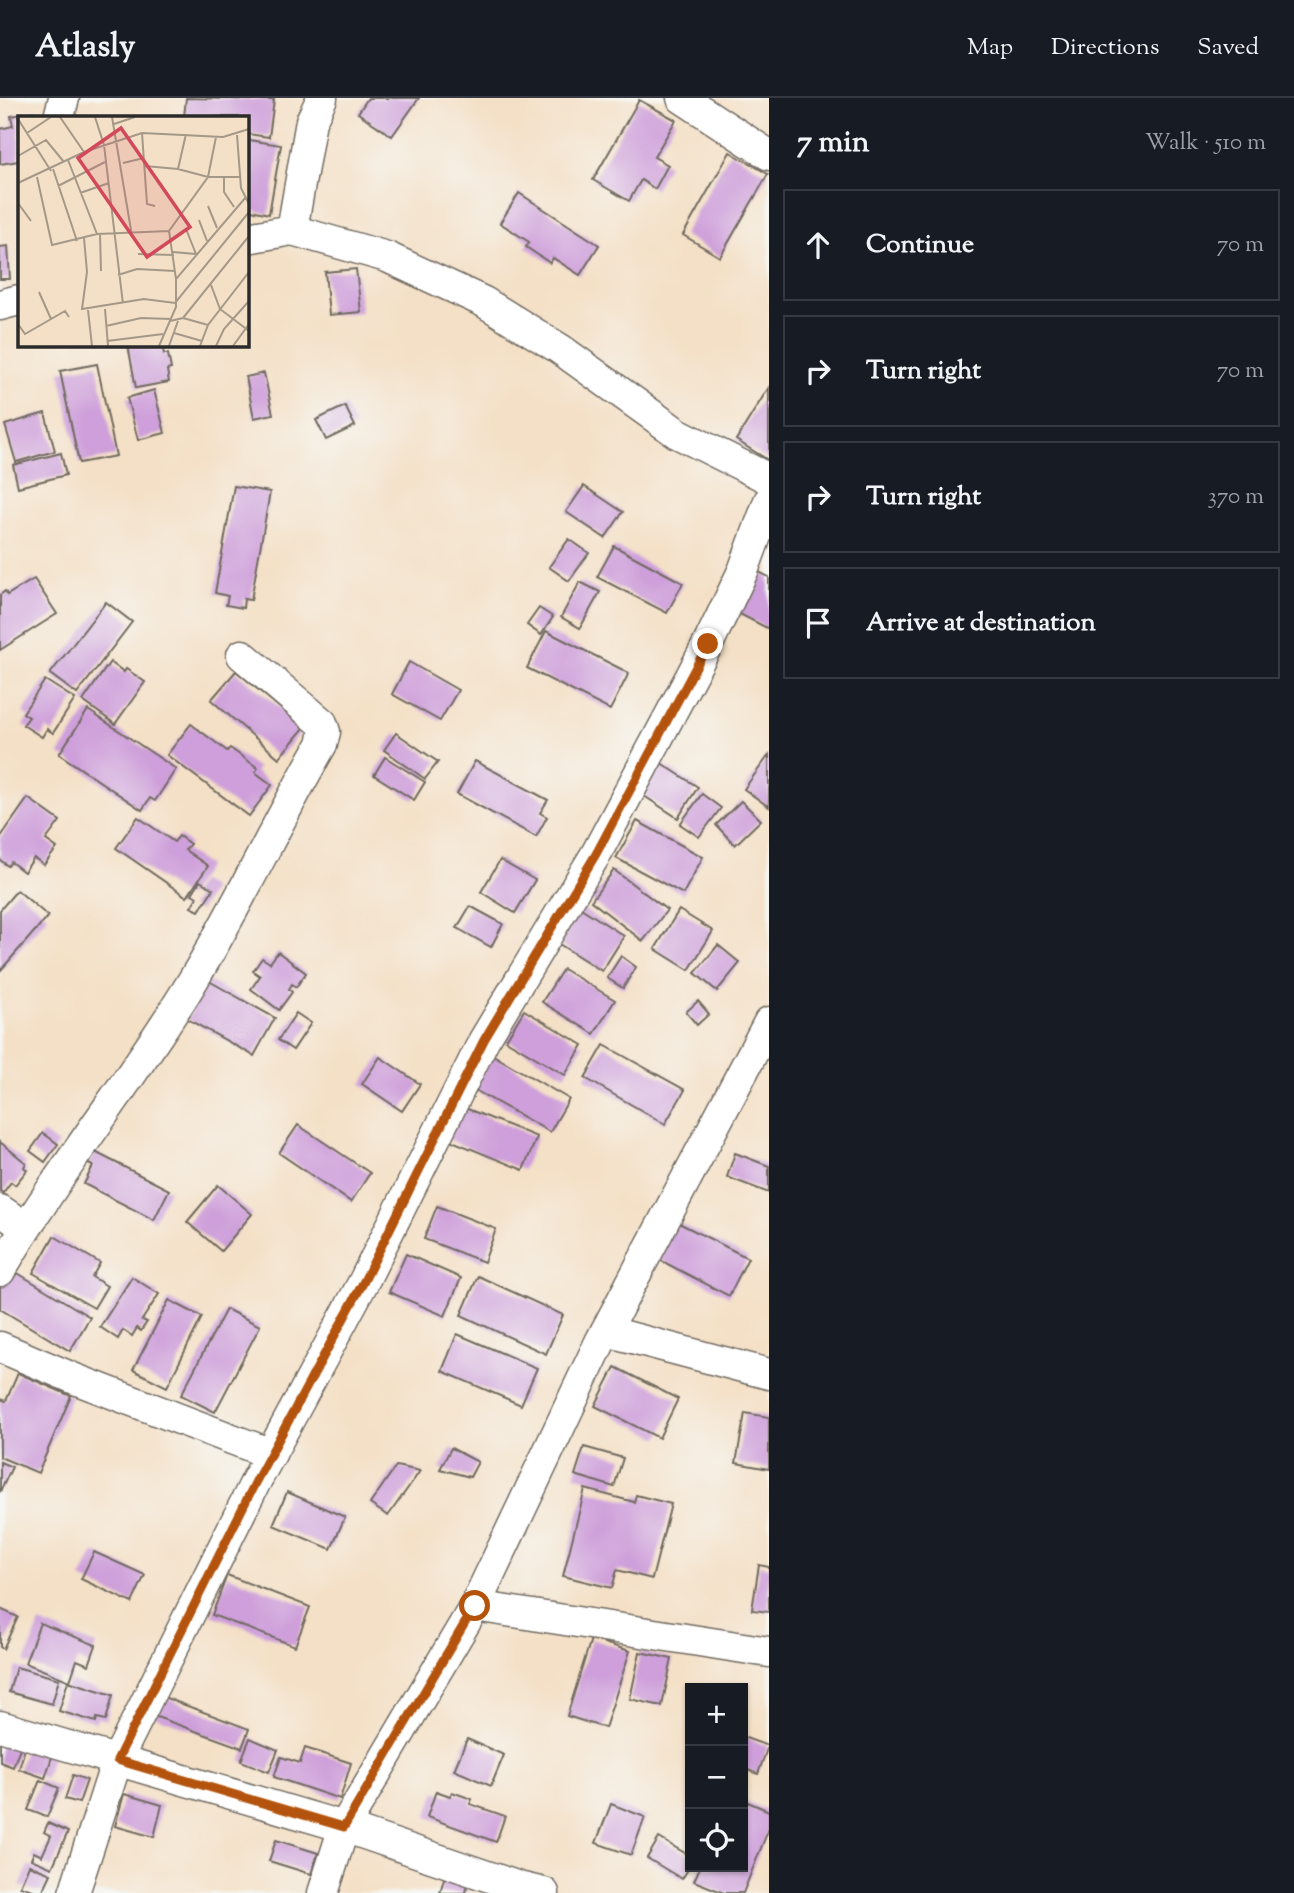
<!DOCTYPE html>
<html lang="en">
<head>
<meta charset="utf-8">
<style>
	:root { --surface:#171b24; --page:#20242c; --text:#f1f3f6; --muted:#9ea1a6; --line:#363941 }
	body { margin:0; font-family:"Sorts Mill Goudy",serif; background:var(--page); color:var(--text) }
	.controls { position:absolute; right:21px; bottom:21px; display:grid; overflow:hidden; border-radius:0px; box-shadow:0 2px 5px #0004 }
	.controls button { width:63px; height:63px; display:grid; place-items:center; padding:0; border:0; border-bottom:2px solid var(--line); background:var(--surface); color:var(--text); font:35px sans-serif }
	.stop { position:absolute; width:21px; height:21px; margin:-16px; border:5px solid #b45309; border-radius:50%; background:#fff }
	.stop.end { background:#b45309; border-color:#fff; box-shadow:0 2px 7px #0008 }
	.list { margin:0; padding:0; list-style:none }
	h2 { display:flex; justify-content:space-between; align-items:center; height:91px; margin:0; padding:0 28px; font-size:30px }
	h2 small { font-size:23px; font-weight:400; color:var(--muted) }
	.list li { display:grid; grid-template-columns:46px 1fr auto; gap:21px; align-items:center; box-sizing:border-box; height:112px; margin:0 14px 14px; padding:0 14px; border:2px solid var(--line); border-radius:0px }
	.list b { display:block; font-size:26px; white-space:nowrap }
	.list em { font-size:23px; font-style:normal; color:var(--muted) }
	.icon { flex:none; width:38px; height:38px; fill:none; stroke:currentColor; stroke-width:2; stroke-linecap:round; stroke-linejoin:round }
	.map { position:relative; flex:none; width:769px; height:1795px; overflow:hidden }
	header { display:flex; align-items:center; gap:42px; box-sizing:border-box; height:98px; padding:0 35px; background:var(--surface); border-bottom:2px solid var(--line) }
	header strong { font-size:33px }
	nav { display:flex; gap:38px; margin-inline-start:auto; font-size:24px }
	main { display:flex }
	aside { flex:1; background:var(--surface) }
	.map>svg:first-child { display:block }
	.building { fill:#ce9fda }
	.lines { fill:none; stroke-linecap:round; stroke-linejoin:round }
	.minor-casing { stroke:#716a61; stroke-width:33 }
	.minor { stroke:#fff; stroke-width:30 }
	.route { stroke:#b45309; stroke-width:9 }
	.inset-road { fill:none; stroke:#a49888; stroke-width:2 }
	.view { fill:#d1495b; fill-opacity:0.15; stroke:#d1495b; stroke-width:3.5 }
	.inset-edge { fill:none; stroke:#2b2b2b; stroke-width:3.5 }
</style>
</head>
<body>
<header>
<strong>Atlasly</strong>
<nav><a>Map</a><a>Directions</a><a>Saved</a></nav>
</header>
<main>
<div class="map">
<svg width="769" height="1795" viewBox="0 0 769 1795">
	<rect width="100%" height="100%" fill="#f6f6f2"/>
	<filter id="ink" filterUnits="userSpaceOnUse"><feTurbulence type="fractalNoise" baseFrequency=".0143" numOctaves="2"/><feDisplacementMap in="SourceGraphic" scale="14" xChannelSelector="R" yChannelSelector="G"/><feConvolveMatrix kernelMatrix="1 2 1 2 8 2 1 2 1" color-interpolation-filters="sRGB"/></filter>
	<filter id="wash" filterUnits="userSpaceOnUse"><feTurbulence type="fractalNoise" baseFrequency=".00686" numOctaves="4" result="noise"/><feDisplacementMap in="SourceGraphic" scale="28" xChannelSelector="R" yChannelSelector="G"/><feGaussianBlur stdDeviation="1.57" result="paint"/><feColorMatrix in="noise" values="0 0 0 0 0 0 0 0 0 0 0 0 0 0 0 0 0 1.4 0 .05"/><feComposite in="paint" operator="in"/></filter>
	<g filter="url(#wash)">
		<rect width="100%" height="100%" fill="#f4e0c6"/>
		<g id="blocks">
			<!-- building -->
			<g class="building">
				<path d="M186,0l88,2 -5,37 -22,-3v-17h-63z"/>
				<path d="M368,0h51l-27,38 -34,-23z"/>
				<path d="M639,2l37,20 -22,37 14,8 -13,24 -14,-9 -12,21 -36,-21z"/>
				<path d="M33,14l1,5h-15v44l-19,3v-35l13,-3 -2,-10z"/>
				<path d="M249,42l32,5 -12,69 -22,-5v-57z"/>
				<path d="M730,54l38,22 -48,83 -37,-22z"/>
				<path d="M519,95l80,52 -19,30 -27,-17 -3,5 -24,-16 3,-5 -29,-19z"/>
				<path d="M8,148l2,33h-10v-32z"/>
				<path d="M356,171l5,43 -32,3 -4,-43z"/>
				<path d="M128,247h34l2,9h4l3,15 -4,1 2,12 -33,6z"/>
				<path d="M97,266l19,92 -37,7 -19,-92z"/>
				<path d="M264,275l9,41 -19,4 -8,-41z"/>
				<path d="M769,289v71l-1,2 -32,-20z"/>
				<path d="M154,292l11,43 -27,7 -11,-42z"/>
				<path d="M345,308l10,20 -29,14 -10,-20z"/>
				<path d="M45,315l10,38 -39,11 -11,-37z"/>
				<path d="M61,355l5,22 -48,12 -5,-22z"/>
				<path d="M234,388l36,6 -19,108 -7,-1 -1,9 -17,-3 2,-9 -13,-3z"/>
				<path d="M584,388l39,26 -18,26 -39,-26z"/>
				<path d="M569,441l20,14 -20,28 -20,-14z"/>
				<path d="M614,448l69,37 -16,30 -70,-36z"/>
				<path d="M751,470l18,9v52l-39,-20z"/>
				<path d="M34,481l23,35 -57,36v-55l5,-4 2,4z"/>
				<path d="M580,484l20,10 -20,36 -19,-11z"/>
				<path d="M106,504l26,20 -55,72 -27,-20z"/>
				<path d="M539,510l14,9 -12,18 -14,-10z"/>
				<path d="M546,533l83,42 -19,37 -83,-42z"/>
				<path d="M110,564l14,10 2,-3 19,13 -30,42 -32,-23z"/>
				<path d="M409,564l49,28 -18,31 -48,-27z"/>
				<path d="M236,573l68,57 -25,30 -68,-58z"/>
				<path d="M45,582l30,19 -22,34 -6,-4 -5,8 -19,-12 6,-8 -6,-4z"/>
				<path d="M88,612l88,59 -21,32 -5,-3 -8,12 -83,-56z"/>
				<path d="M191,626l36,27 3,-3 28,20 -3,4 17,13 -23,31 -82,-61z"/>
				<path d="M396,635l42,29 -13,17 -41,-29z"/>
				<path d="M769,657v52l-25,-18z"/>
				<path d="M385,659l40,25 -11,18 -40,-25z"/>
				<path d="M475,663l73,39 -8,13 7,4 -11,20 -79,-43z"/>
				<path d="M658,663l40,26 -20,31 -40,-26z"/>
				<path d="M702,696l19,14 -22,29 -19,-13z"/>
				<path d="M28,700l32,23 -14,19 11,8 -13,17 -10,-7 -10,14 -13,-10 -3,4 -8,-6v-22z"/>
				<path d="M741,703l20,19 -26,25 -19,-20z"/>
				<path d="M138,719l36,25 5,-6 11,8 -5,6 23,16 -21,31 -71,-49z"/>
				<path d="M637,723l66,36 -20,37 -67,-36z"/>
				<path d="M500,762l35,20 -20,33 -34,-21z"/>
				<path d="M614,772l53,40 -24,31 -52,-40z"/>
				<path d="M200,783l13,8 -14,22 -8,-4 6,-10 -5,-3z"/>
				<path d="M17,792l31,26 -48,55v-61z"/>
				<path d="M470,808l33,18 -12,23 -34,-19z"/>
				<path d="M581,810l43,28 -22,35 -43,-27z"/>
				<path d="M679,812l34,21 -24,39 -34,-21z"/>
				<path d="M718,847l22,18 -23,28 -22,-18z"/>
				<path d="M278,854l28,21 -10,14 -4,-3 -3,5 3,3 -13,18 -28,-21 9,-13 -7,-5 9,-13 8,5z"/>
				<path d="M621,858l15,11 -13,21 -16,-10z"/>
				<path d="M563,871l52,31 -21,34 -52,-32z"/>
				<path d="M209,883l66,37 -21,38 -67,-37 5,-8 -4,-2z"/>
				<path d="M698,903l11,13 -12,11 -11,-13z"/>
				<path d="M524,912l59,35 -18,30 -59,-35z"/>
				<path d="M296,915l15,10 -18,27 -15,-10z"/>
				<path d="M604,947l81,45 -20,34 -80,-46z"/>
				<path d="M493,957l76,44 -19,33 -77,-43z"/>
				<path d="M380,959l40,27 -18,27 -40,-27z"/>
				<path d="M460,1008l77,31 -14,33 -76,-31z"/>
				<path d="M298,1027l72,48 -19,29 -72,-49z"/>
				<path d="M43,1035l15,11 -13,18 -15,-11z"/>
				<path d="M0,1044l26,21 -2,4 3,3 -12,15 -4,-3 -8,11 -3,-2z"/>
				<path d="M95,1054l74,38 -15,30 -70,-36 9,-18 -5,-2z"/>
				<path d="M735,1055l34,13v27l-42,-16z"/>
				<path d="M218,1087l34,29 -31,37 -34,-29z"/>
				<path d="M437,1108l59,23 -12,33 -60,-23z"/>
				<path d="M675,1123l73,37 -19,38 -73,-38z"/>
				<path d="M54,1138l46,27 -8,14 15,9 -13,22 -61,-35z"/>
				<path d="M406,1156l55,24 -16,38 -56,-24z"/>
				<path d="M11,1171l79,48 -20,34 -70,-42v-22z"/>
				<path d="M478,1178l85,39 -17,39 -85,-39z"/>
				<path d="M132,1179l27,17 -17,26 5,2 -6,9 -4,-3 -5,8 -9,-6 -5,9 -18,-12z"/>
				<path d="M169,1202l33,17 -35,70 -34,-17z"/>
				<path d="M226,1211l34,17 -45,86 -34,-17z"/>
				<path d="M457,1236l80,34 -16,37 -79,-34z"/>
				<path d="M615,1269l63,32 -19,39 -64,-32z"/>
				<path d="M18,1275l53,23 -33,77 -38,-16v-58l6,2z"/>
				<path d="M745,1315l24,4v52l-33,-6z"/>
				<path d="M584,1349l39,11 -9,29 -39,-12z"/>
				<path d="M451,1350l27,14 -8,15 -30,-8z"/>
				<path d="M0,1364l12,5 -12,25z"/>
				<path d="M396,1368l24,5 -32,45 -18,-12z"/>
				<path d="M585,1391l49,13 2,-7 35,9 -19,75 -35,-9 -5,18 -49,-12z"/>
				<path d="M287,1394l58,25 -14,32 -58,-24z"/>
				<path d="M94,1454l51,23 -13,28 -51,-24z"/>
				<path d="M759,1467l10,2v45l-17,-2z"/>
				<path d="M227,1477l83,32 -15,39 -83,-31z"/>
				<path d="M0,1511l18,8 -15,32 -3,-2z"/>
				<path d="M40,1525l56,22 -7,20 -12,-5 -7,21 -45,-18z"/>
				<path d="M591,1541l39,12 -25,77 -38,-12z"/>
				<path d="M640,1554l32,7 -10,47 -32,-7z"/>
				<path d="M16,1569l43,12 -7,25 -43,-12z"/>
				<path d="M68,1583l45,14 -7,25 -9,-2 -1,4 -37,-11z"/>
				<path d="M158,1597l91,34 -7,19 -91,-33z"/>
				<path d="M0,1639l21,8 -8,22 -13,-5z"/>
				<path d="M743,1639l25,9 -10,28 -15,-6z"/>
				<path d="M250,1640l28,12 -9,22 -28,-11z"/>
				<path d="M467,1641l37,16 -13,31 -37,-16z"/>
				<path d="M26,1647l27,9 -8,24 -26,-9z"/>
				<path d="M305,1650l46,15 -11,36 -66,-22 7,-20 19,6z"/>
				<path d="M73,1677l14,5 -8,23 -14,-4z"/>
				<path d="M40,1682l19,8 -12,29 -19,-7z"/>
				<path d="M436,1693l14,5 2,-4 20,7 -2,5 35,12 -9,26 -69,-25z"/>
				<path d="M124,1696l38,11 -8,32 -39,-11z"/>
				<path d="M743,1702l26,11v17l-26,65h-19l-30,-12 6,-14h43z"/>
				<path d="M611,1706l34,13 -14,38 -35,-12z"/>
				<path d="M48,1725l20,9 -16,36 -21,-9 3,-7 8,4 9,-20 -7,-4z"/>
				<path d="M659,1740l31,18v10l-8,13 -35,-21z"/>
				<path d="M276,1742l42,13 -7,21 -42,-13z"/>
				<path d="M29,1767l22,9 -9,19 -22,-7z"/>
				<path d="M444,1780l24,5 -2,10h-26z"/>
			</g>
		</g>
	</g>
	<g filter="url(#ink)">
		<use href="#blocks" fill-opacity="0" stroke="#716a61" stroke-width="2"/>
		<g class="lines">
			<defs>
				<g id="minor">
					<path d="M682,0l87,57"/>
					<path d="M60,15l4,-15"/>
					<path d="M292,132l95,27 97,45 76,47 117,84 92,46"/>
					<path d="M247,140l45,-8 19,-109 11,-23"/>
					<path d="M0,207l19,-5"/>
					<path d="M0,1112l25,17"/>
					<path d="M0,1173c57,-98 129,-187 189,-284 48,-79 87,-163 133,-243l3,-12 -3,-9 -80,-68"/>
					<path d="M606,1233l163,43"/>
					<path d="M0,1249l75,32 196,75"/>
					<path d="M475,1508l294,46"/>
					<path d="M0,1628l344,101 175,60 25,6"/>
					<path d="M74,1795l43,-133 139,-279 108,-200 120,-241 112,-186 112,-210 35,-73 26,-70"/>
					<path d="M323,1795l21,-66 131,-221 125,-264 169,-320"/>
				</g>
			</defs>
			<!-- minor casing -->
			<use href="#minor" class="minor-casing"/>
			<!-- minor -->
			<use href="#minor" class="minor"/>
		</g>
	</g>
	<g class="lines" filter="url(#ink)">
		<!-- route -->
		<path class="route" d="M475,1508l-131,221 -227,-67 139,-279 108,-200 120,-241 112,-186 112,-210"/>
	</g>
	<!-- overview -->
	<g transform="translate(18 18)">
		<rect width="231" height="231" fill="#f4e0c6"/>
		<path class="inset-road" d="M42,1l24,35M77,1l9,28 19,159M94,1l20,119M0,3l33,52M96,8l21,-7M9,17l24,-16M124,17l5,71 8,2M168,18l-8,35 30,8h32M219,19l4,53 8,16M0,40l28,-16 18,22M50,44l29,74M105,47l21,-5M127,50l33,3M35,53l24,72M19,61l15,68 45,-11 72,-3M206,62v14l10,15M0,67l66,-31 58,-19 81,4 26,-8M40,70l47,-24M62,77l29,-10M0,87l13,18M190,90l9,22M181,104l8,21M82,118l1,37M66,122l3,34 -5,37 62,-10 31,4 74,-91M155,136l23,2 -10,-25M120,138l36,1M100,159l19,-6 38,2M158,163l-7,-48 39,-54 8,-40M193,169l9,24 29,22M21,176l12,27M87,193l3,37M70,194l4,36M165,202l25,7M152,205l13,-3 66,-82M0,208l7,10 40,-23 4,6M88,210l35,-8 30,1M156,217l28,8M89,225l56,-7M141,230l17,-39v-28l70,-82M151,230l9,-25M182,230l8,-21 41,-53M198,230l8,-17 25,-28M215,230l16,-22"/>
		<path class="view" d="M103,12l69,99 -43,30 -69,-99z"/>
		<rect width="231" height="231" class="inset-edge"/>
	</g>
</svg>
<div class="controls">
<button>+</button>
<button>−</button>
<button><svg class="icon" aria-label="locate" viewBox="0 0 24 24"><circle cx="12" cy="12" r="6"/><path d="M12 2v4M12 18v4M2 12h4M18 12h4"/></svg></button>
</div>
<div class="stop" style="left:475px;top:1508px"></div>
<div class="stop end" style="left:708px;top:546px"></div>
</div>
<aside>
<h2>7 min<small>Walk · 510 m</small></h2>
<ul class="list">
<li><svg class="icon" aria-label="ahead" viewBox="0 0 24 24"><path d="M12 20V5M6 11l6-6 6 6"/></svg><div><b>Continue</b></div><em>70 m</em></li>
<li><svg class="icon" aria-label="right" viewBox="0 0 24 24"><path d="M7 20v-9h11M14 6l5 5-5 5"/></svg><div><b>Turn right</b></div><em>70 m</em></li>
<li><svg class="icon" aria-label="right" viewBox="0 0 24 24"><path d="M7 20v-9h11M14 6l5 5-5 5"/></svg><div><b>Turn right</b></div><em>370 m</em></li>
<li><svg class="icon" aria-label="arrive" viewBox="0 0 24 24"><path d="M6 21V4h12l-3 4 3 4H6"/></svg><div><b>Arrive at destination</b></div></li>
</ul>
</aside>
</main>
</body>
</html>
